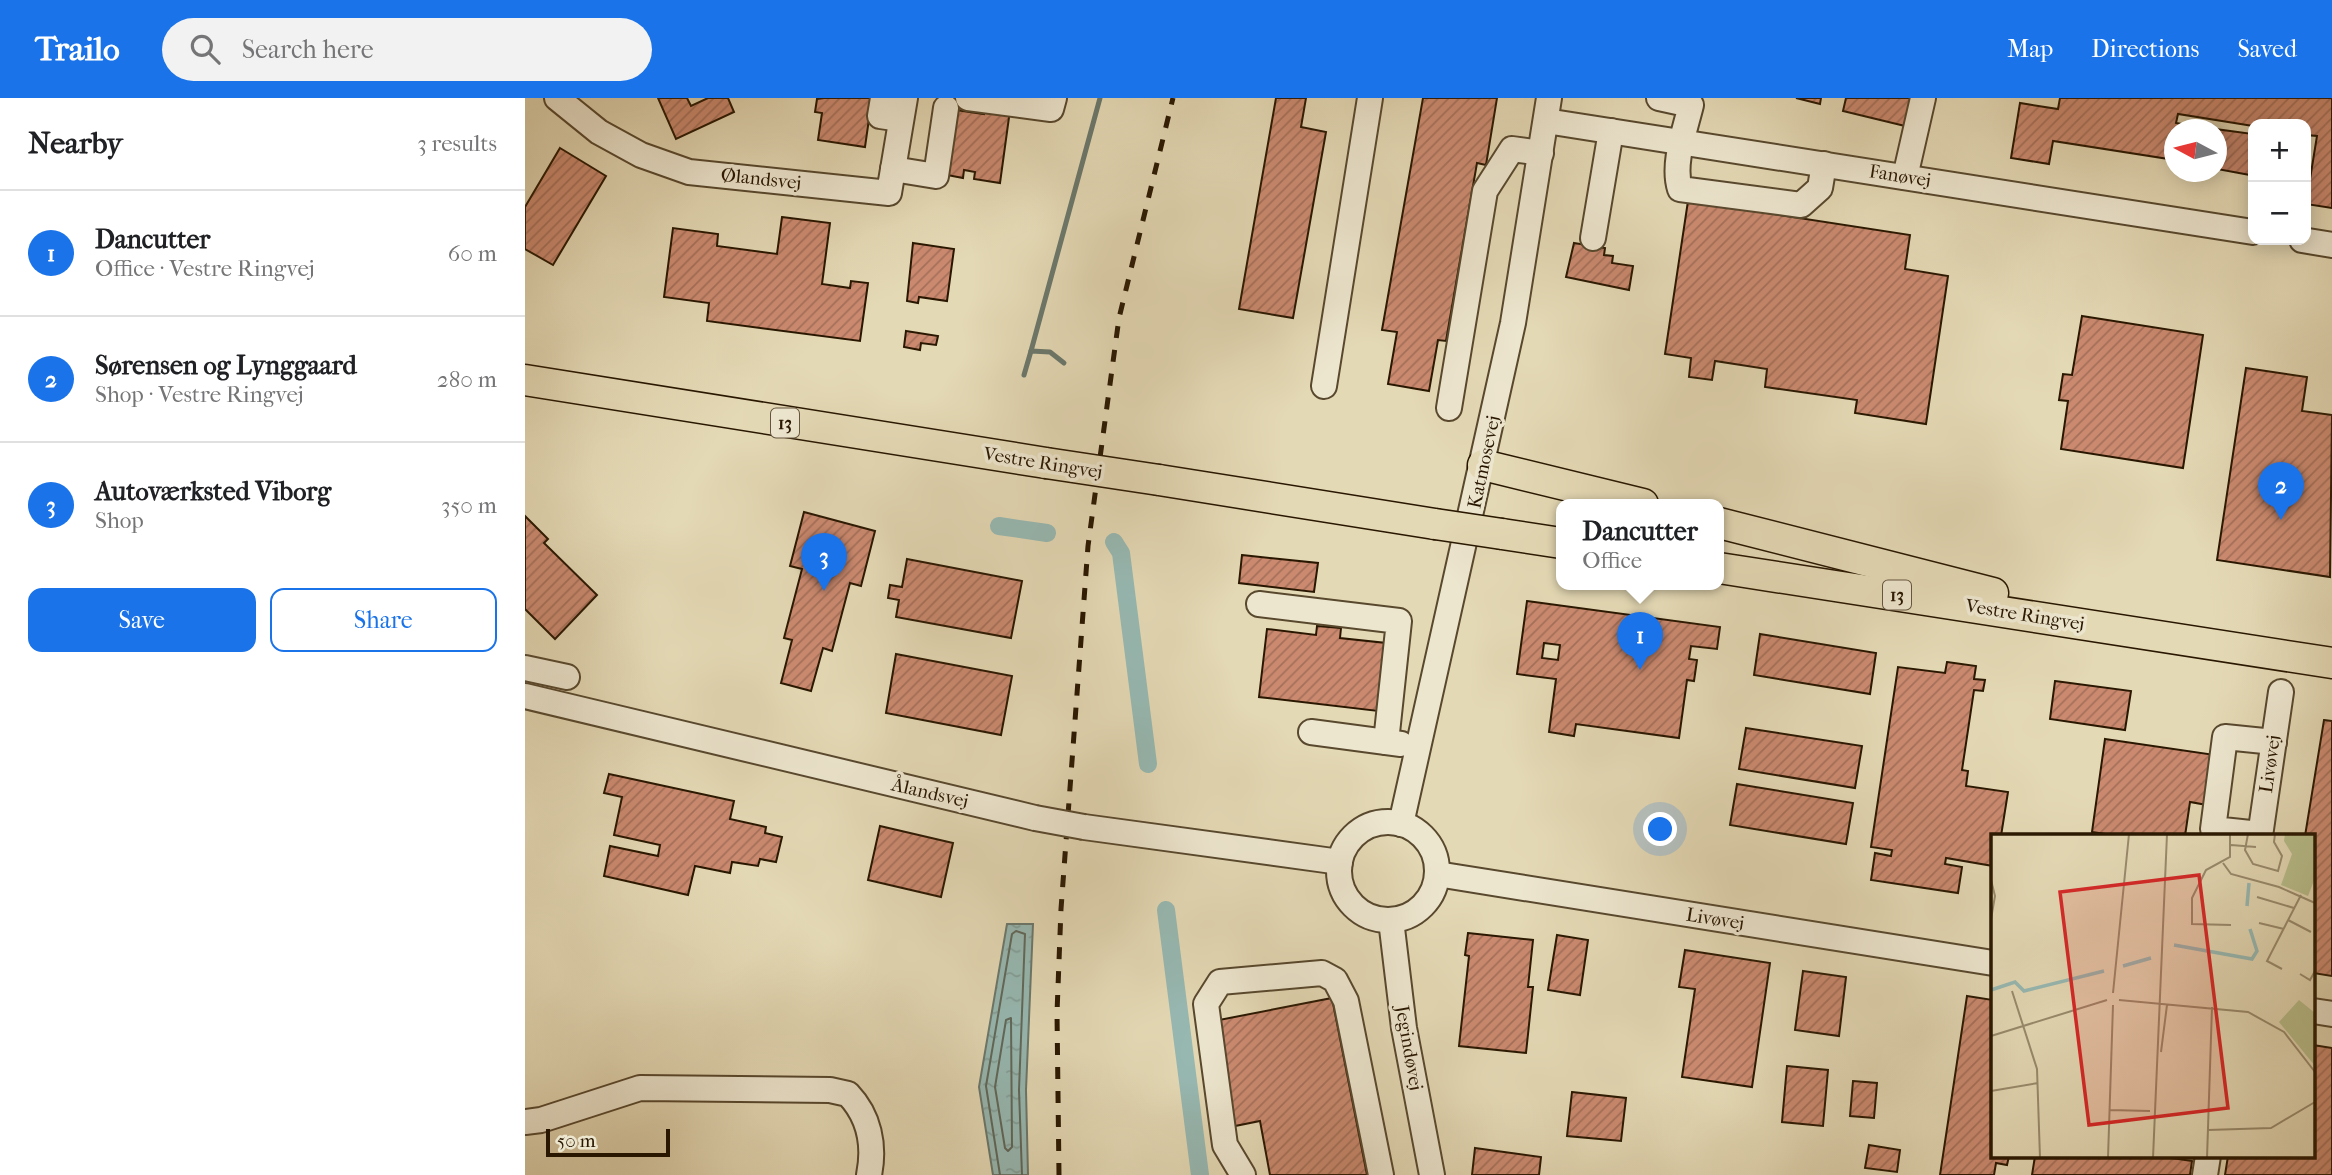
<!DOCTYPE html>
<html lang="en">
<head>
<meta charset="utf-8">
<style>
	:root { --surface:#fff; --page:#f2f2f2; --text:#202124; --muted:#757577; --line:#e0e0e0; --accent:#1a73e8 }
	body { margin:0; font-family:"IM FELL French Canon",serif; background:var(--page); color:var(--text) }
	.controls { position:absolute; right:21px; top:21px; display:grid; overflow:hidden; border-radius:14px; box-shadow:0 4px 18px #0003 }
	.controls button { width:63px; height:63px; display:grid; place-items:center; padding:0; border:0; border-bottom:2px solid var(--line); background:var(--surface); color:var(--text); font:35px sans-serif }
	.compass { position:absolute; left:1639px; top:21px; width:63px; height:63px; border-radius:50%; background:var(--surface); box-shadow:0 4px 18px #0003; rotate:277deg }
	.scale { position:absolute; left:21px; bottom:18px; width:124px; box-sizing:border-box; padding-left:7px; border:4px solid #291701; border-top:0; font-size:19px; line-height:24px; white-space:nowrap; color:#291701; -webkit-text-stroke:5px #ede6cf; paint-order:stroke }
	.you { position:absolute; left:1136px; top:732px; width:24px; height:24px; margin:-18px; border:5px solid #fff; border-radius:50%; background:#1a73e8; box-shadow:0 0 0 10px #1a73e833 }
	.badge { display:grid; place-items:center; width:46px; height:46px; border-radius:50%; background:var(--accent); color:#fff; font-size:23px; font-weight:700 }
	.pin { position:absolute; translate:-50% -58px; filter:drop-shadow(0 2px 4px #0008) }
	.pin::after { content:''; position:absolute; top:37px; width:24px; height:21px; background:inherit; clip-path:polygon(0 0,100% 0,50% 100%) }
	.popup { position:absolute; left:1031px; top:401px; width:168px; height:91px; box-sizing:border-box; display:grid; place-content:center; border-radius:14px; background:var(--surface); filter:drop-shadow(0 2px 5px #0005); font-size:23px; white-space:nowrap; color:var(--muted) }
	.popup b { font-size:26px; color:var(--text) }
	.popup::after { content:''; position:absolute; left:50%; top:100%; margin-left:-14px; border:14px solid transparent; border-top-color:var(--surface) }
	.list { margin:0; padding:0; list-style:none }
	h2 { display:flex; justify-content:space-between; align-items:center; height:91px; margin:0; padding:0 28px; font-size:30px }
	h2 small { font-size:23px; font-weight:400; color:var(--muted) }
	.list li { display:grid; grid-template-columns:46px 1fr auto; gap:21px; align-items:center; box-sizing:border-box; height:126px; padding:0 28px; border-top:2px solid var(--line) }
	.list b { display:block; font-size:26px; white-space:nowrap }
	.list p { margin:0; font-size:23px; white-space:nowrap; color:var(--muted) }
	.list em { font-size:23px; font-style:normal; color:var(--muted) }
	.actions { display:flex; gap:14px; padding:21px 28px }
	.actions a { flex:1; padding:16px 0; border:2px solid var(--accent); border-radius:14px; text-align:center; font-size:24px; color:var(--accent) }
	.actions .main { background:var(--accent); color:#fff }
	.icon { flex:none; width:38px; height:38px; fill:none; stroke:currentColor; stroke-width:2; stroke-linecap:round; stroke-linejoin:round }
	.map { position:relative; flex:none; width:1807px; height:1077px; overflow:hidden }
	header { display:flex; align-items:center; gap:42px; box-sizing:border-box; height:98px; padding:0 35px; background:var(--accent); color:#fff }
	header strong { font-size:33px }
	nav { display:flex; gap:38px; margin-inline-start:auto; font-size:24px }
	.search { width:490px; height:63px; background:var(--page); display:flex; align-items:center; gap:18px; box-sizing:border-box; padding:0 24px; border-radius:38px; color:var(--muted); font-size:26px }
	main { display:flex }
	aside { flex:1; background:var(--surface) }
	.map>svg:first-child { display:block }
	.water { fill:url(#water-ripples); stroke:#6b786c; stroke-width:2 }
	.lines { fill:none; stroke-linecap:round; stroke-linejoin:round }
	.shore { stroke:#60685a; stroke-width:2 }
	.stream { stroke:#6b786c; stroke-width:5 }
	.canal { stroke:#97b9b3; stroke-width:18 }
	.building { fill:url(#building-hatch); stroke:#291701; stroke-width:2; fill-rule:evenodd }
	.minor-casing { stroke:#58482e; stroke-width:28 }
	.major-casing { stroke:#291701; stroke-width:33 }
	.minor { stroke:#ede6cf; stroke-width:24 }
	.major { stroke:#e4d9b5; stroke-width:30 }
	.rail { stroke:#291701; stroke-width:5; stroke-dasharray:12 12; stroke-linecap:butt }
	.minor-bridge-casing { stroke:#58482e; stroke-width:28; stroke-linecap:butt }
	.major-bridge-casing { stroke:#291701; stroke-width:33; stroke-linecap:butt }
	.minor-bridge { stroke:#ede6cf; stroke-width:24 }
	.major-bridge { stroke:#e4d9b5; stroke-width:30 }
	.labels { text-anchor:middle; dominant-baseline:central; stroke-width:7; stroke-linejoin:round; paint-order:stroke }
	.shield { fill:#ede6cf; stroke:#64553f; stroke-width:2 }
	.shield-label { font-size:18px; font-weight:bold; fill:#291701 }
	.street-label { font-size:19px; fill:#291701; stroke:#ede6cf }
	.inset-river { fill:none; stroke:#97b9b3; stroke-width:3.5 }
	.inset-road { fill:none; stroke:#998b6d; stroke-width:2 }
	.view { fill:#d62828; fill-opacity:0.15; stroke:#d62828; stroke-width:3.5 }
	.inset-edge { fill:none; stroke:#291701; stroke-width:3.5 }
</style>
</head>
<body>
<header>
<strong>Trailo</strong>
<div class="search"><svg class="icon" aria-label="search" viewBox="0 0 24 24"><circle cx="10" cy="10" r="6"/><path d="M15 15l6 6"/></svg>Search here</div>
<nav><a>Map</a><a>Directions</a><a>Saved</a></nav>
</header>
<main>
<aside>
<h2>Nearby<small>3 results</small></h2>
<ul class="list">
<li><span class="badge">1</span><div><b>Dancutter</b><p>Office · Vestre Ringvej</p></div><em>60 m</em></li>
<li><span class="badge">2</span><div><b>Sørensen og Lynggaard</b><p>Shop · Vestre Ringvej</p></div><em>280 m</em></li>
<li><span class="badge">3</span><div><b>Autoværksted Viborg</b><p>Shop</p></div><em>350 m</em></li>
</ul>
<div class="actions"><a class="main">Save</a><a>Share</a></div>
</aside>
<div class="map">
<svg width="1807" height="1077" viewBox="0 0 1807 1077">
	<defs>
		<pattern id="water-ripples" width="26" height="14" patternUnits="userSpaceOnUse" patternTransform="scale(1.75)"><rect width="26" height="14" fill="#97b9b3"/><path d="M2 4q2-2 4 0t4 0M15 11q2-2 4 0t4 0" fill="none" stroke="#829e98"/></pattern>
		<pattern id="building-hatch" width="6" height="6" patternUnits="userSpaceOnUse" patternTransform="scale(1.75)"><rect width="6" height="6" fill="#cb8a70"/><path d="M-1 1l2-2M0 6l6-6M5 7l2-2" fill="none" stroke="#a5705a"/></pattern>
	</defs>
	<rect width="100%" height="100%" fill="#e4d9b5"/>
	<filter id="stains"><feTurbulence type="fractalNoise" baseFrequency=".00286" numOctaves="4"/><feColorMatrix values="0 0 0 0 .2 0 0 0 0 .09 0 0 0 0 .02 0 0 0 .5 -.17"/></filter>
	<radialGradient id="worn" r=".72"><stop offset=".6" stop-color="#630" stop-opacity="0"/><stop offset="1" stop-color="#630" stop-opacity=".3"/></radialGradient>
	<!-- water -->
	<path class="water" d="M482,826h26l-7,166 2,85h-35l-14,-88z"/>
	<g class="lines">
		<!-- shore -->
		<g class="shore">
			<path d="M486,920l1,129 -4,4 -3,-3 -10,-61 11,-67z"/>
			<path d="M475,1077l-14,-89 26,-152 4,-3 9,3 -6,156 3,85"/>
		</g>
		<!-- stream -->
		<g class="stream">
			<path d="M506,253l69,-253"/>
			<path d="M499,277l7,-24 19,1 14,11"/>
		</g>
		<!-- canal -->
		<g class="canal">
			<path d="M474,428l48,7"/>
			<path d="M589,444l7,11 27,211"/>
			<path d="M641,812l34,265"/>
		</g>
	</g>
	<!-- building -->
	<g class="building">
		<path d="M133,0h29l4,8 17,-8h20l6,14 -58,27z"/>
		<path d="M299,0h48l-7,49 -47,-7 4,-27 -7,-1 2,-13z"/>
		<path d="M751,0h30l-5,29 25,5 -33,186 -54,-9z"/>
		<path d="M898,0h74l-11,67 -9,-2 -31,178 -8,-1 -9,51 -41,-7 9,-52 -15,-2z"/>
		<path d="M1271,0h25l-1,6z"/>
		<path d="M1321,0h65l-6,28 -62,-15z"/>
		<path d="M1535,0h272v110l-26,-4 11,-68 -11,-1v-11l-53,2 -75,-12 -2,9 25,4v3h-26v30l-122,-19 -4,23 -38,-6 9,-55 38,6z"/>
		<path d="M460,9l25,3 -10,73 -26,-4 1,-7 -11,-2 -1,8 -16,-3 9,-65 28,4z"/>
		<path d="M1690,32v-1l38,5 -3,41 -33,-6z"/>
		<path d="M35,50l46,28 -53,89 -28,-16v-42z"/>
		<path d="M1163,103l222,34 -5,34 43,7 -22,148 -71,-11 2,-13 -92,-13 2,-18 -52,-8 -3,19 -23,-3 2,-19 -26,-4z"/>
		<path d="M257,119l48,6 -8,61 28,4 1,-7 17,2 -8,58 -153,-20 2,-18 -45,-6 9,-69 45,6 -1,12 60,8z"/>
		<path d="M388,145l41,6 -7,52 -28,-4 -1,6 -11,-2z"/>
		<path d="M1049,145l31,5 -1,7 9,1 -1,7 21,3 -4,24 -63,-13z"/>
		<path d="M1557,218l121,19 -20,133 -122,-19 7,-48 -9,-1 4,-26 9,1z"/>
		<path d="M381,233l32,5 -2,9 -15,-2 -1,7 -16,-3z"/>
		<path d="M1721,270l61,9 -5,34 30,4 -2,162 -113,-17z"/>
		<path d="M279,414l71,19 -14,55 -11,-3 -18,68 -9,-3 -12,43 -30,-8 11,-43 -8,-2 18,-69 -12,-3z"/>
		<path d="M0,418l23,23 -4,4 53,52 -42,44 -30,-30z"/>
		<path d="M717,457l76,8 -4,29 -75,-9z"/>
		<path d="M382,461l115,22 -11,57 -115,-21 3,-17 -11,-2 2,-13 12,2z"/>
		<path d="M1002,503l193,26 -3,22 -26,-3 -2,13 8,1 -3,21 -7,-1 -8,58 -103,-14 -2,12 -25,-4 7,-53 -39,-5zM1019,545l16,2 -2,15 -16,-2z"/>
		<path d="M792,528l24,2 -1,10 46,5 -8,68 -119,-14 8,-68 49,6z"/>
		<path d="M1235,536l116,19 -6,41 -116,-19z"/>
		<path d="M371,556l116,22 -11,59 -115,-22z"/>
		<path d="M1422,564l29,4 -2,13 11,1 -2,11 -9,-1 -12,80 6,1 -2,15 42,6 -7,44h-8v30l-47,-8 -1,6 17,3 -4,26 -87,-13 4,-27 16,3 1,-6 -21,-3 27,-180 47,6z"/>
		<path d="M1530,583l76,10 -6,39 -75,-11z"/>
		<path d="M1799,622l8,1v255l-19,-3v-137h-8z"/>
		<path d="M1221,630l116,18 -7,42 -116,-19z"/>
		<path d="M1580,641l110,16 -8,50 -17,-3 -5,34h-66l-27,-4z"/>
		<path d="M84,676l125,27 -4,18 36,8 -1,6 17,4 -6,25 -16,-3 -2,7 -26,-4 -2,11 -35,-7 -7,29 -84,-19 6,-30 48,10 2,-11 -46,-10 8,-38 -18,-4z"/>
		<path d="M1212,686l116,19 -7,41 -116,-19z"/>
		<path d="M355,728l73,17 -12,54 -73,-17z"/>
		<path d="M943,835l65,7 -5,47h5l-7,66 -67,-7 10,-90 -4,-1z"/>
		<path d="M1032,837l31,5 -8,55 -32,-5z"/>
		<path d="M1160,852l85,13 -18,124 -70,-10 13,-88 -16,-2z"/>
		<path d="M1278,873l43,6 -7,59 -44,-6z"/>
		<path d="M1442,898l26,4v156h16l-2,9 -11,-2 -2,12h-54z"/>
		<path d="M807,900l35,177h-97l-10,-54 -25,5 -21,-105z"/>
		<path d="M1788,947l19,3v127h-107l3,-19h85z"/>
		<path d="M1262,968l41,4 -5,56 -41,-4z"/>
		<path d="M1328,983l24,2 -3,35 -24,-2z"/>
		<path d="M1047,994l54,6 -5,43 -54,-5z"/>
		<path d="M1344,1047l31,5 -3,22 -32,-4z"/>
		<path d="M950,1050l66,9 -2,18h-67z"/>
		<path d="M1510,1058h123l34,5 -2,14h-158z"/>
	</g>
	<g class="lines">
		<defs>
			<g id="minor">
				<path d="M32,0l42,34 42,23 48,17 200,21 16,-95"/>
				<path d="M358,0l-3,18 21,3"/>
				<path d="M443,0l83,11 3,-11"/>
				<path d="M1134,0l32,7c-6,25 -19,59 -11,84l121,16 19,-17 4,-24"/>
				<path d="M1021,23l707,111"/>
				<path d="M368,71l43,7 10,-68"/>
				<path d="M1380,79l18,-79"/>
				<path d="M1068,140l18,-107"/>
				<path d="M1777,142l30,5"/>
				<path d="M799,288l46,-288"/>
				<path d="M924,310l36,-217 27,-42 29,4"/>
				<path d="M734,506l140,17 -13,121"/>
				<path d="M0,570l42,9"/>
				<path d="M0,598l510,122"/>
				<path d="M786,634l90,12"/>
				<circle cx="863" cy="773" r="49"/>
				<path d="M876,726l112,-501 36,-225"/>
				<path d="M559,729l256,35"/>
				<path d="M1735,736l-47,-5 12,-92 49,5"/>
				<path d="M1735,738l21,-144"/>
				<path d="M912,776l556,89"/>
				<path d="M866,822l13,108 28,147"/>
				<path d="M1788,913l19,3"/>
				<path d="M0,1024l16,-2 99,-32 190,2 18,4c21,22 27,51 21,81"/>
				<path d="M718,1077l-18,-30 -19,-141 14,-22 102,-9 13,7 11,21 35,174"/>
				<path d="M1680,1077l3,-19"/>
			</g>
			<g id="major">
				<path d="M0,282l521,83"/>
				<path d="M958,367l160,39"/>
				<path d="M634,382l276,44"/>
				<path d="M1194,425l274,70"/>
				<path d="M977,436l59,9"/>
				<path d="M1194,470l613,95"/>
			</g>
		</defs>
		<!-- minor casing -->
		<use href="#minor" class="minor-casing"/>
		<!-- major casing -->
		<use href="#major" class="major-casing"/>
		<!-- minor -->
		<use href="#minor" class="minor"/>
		<!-- major -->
		<use href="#major" class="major"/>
		<!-- rail -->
		<path class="rail" d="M534,1077l-2,-162 4,-104 27,-363 31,-228 54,-220"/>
		<defs>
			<path id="minor-bridge" d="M510,720l49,9"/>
			<g id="major-bridge">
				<path d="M521,365l113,17"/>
				<path d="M910,426l67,10"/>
			</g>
		</defs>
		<!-- minor-bridge casing -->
		<use href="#minor-bridge" class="minor-bridge-casing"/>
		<!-- major-bridge casing -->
		<use href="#major-bridge" class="major-bridge-casing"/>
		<!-- minor-bridge -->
		<use href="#minor-bridge" class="minor-bridge"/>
		<!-- major-bridge -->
		<use href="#major-bridge" class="major-bridge"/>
	</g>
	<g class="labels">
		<!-- shield labels -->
		<g class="shield">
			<rect x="246" y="310.5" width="28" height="29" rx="5"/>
			<rect x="1358" y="482.5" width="28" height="29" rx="5"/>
		</g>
		<g class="shield-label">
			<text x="260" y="325">13</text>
			<text x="1372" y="497">13</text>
		</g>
		<!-- street labels -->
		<g class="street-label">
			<text transform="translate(1375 78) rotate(9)">Fanøvej</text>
			<text transform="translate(236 81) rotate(6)">Ølandsvej</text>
			<text transform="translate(959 364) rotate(-78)">Katmosevej</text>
			<text transform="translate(518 365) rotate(9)">Vestre Ringvej</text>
			<text transform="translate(1500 517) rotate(9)">Vestre Ringvej</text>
			<text transform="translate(1745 666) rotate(-82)">Livøvej</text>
			<text transform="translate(405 695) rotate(13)">Ålandsvej</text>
			<text transform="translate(1190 821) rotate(9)">Livøvej</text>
			<text transform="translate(884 950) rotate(80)">Jegindøvej</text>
		</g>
	</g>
	<!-- overview -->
	<g transform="translate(1466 736)">
		<rect width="324" height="324" fill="#e4d9b5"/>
		<path d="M294,0h30v44l-7,18 -27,-11 11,-31 -8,-13z" fill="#b8be8b"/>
		<path d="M308,166l16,13v53l-36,-44z" fill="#b8be8b"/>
		<path class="inset-river" d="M256,72l2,-23M183,111l78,14 5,-8 -7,-22M132,132l28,-8M0,156l24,-8 9,9 80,-20"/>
		<path class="inset-road" d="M239,0v23l-24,13 -14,28v26l39,1M257,0l-3,16 8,14 25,7 4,-15 -8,-14 1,-8M240,11l25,2M232,29l8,11 48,13 36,16M0,46l4,16 -4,23M266,63l37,11M297,86l23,12M268,89l25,6M291,135l-15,-8 34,-66M309,140l10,6 5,-9M21,157l25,78 3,89M122,159l16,-159M128,166l129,12 36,20 31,40M0,202l116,-36M170,218l6,-47M0,257l47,-8M119,276l40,1M217,296l63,-2 44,-26M117,324l5,-153M162,324l14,-324M216,324l5,-151"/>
		<path class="view" d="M208,41l29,233 -139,17 -29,-233z"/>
		<rect width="324" height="324" class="inset-edge"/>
	</g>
	<rect width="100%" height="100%" filter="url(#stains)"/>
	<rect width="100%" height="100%" fill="url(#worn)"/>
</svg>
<div class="controls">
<button>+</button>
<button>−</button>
</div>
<svg class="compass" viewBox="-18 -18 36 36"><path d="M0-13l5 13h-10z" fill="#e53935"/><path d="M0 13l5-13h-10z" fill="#757577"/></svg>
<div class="scale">50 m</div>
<div class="you"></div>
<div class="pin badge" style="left:1115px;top:572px">1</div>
<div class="popup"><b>Dancutter</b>Office</div>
<div class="pin badge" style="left:1756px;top:422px">2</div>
<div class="pin badge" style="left:299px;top:493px">3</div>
</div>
</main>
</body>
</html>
